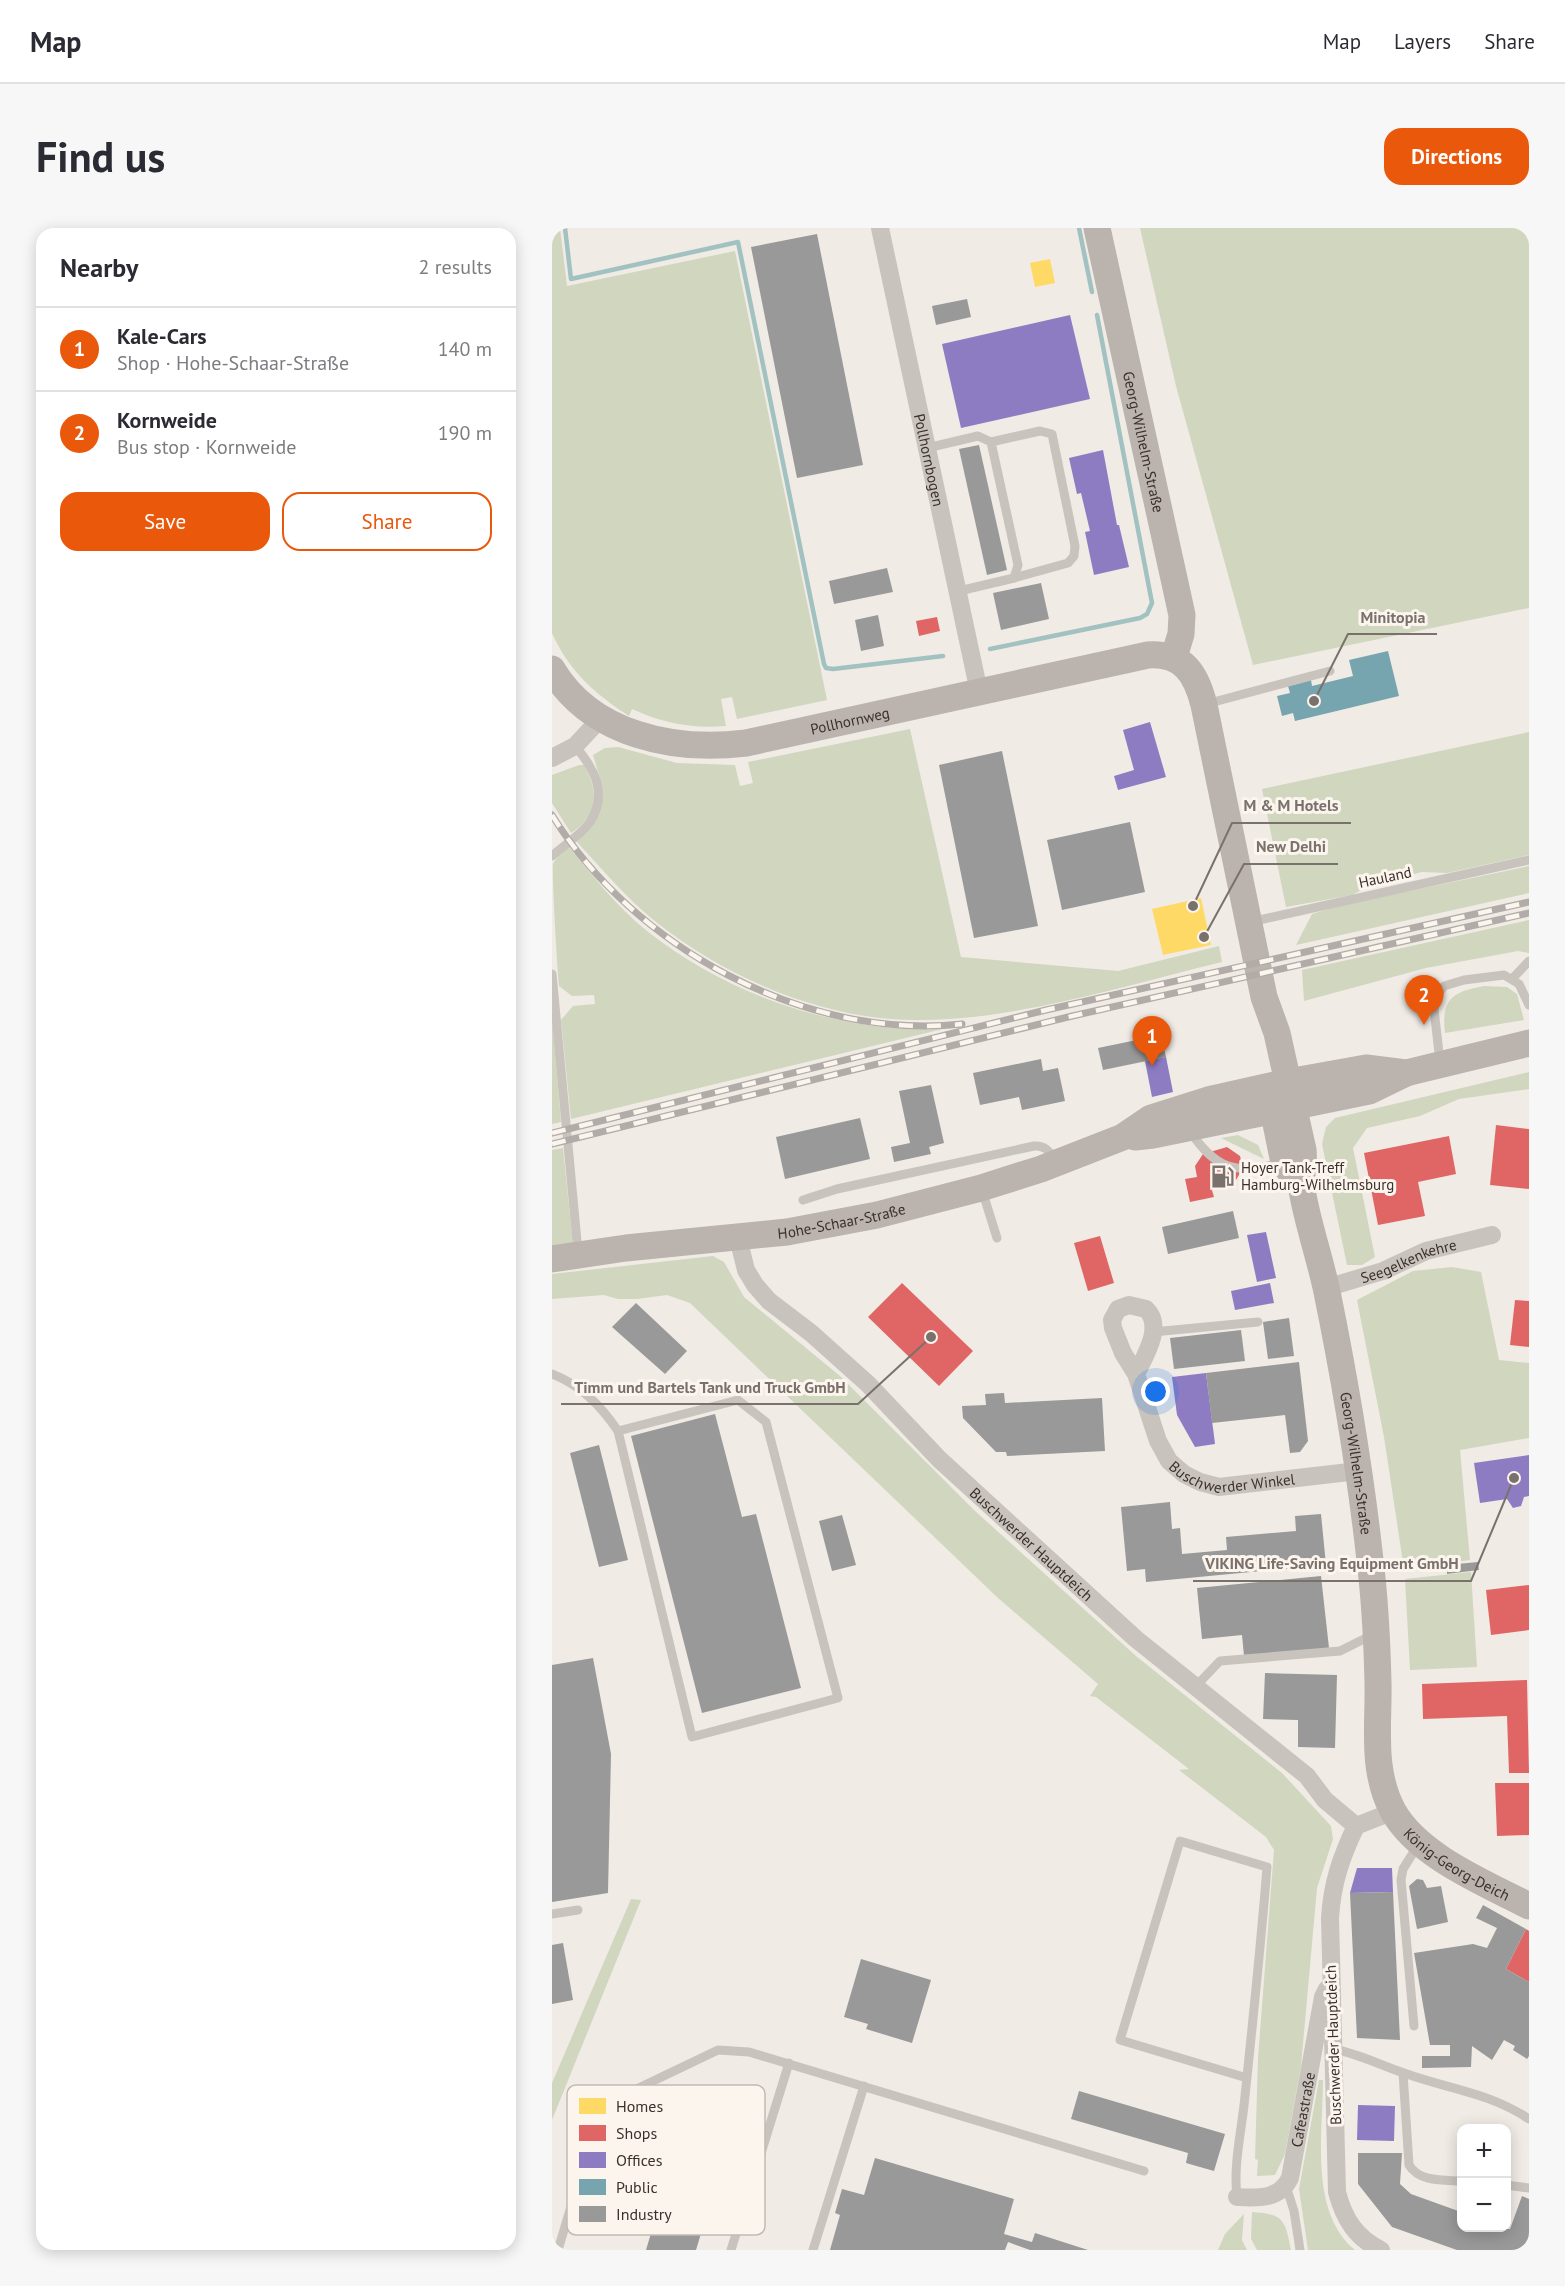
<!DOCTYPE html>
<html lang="en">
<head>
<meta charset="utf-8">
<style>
	:root { --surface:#fff; --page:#f7f7f7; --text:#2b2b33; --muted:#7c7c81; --line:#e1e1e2; --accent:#ea580c }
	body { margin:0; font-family:"PT Sans",sans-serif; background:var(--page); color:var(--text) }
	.controls { position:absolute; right:18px; bottom:18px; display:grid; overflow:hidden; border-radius:12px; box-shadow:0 3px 15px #0003 }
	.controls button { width:54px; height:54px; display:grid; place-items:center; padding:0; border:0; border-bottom:2px solid var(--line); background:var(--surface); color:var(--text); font:30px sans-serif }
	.you { position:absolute; left:604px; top:1164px; width:21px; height:21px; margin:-15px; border:4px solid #fff; border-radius:50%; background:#1a73e8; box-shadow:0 0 0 9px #1a73e833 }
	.badge { display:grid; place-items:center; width:39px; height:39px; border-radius:50%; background:var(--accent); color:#fff; font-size:20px; font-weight:700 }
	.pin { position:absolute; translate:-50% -50px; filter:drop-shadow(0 2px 3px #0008) }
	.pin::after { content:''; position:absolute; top:32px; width:21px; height:18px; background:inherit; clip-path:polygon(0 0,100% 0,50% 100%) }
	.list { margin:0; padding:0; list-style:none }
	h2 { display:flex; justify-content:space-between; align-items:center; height:78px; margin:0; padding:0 24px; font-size:26px }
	h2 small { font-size:20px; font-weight:400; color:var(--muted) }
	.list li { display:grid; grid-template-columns:39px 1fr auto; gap:18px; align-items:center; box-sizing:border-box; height:84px; padding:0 24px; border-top:2px solid var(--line) }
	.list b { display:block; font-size:22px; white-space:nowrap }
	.list p { margin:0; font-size:20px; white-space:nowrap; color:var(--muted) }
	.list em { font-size:20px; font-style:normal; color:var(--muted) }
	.actions { display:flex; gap:12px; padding:18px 24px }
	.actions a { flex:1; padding:14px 0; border:2px solid var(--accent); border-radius:18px; text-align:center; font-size:21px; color:var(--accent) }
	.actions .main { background:var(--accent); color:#fff }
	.map { position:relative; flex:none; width:977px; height:2022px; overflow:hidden; border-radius:18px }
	header { display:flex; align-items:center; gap:36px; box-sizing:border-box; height:84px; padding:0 30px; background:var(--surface); border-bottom:2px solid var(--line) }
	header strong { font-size:28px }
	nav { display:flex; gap:33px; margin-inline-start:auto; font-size:21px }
	.intro { display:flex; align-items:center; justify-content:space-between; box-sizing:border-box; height:144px; padding:0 36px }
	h1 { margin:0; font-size:42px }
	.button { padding:15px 27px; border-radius:18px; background:var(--accent); color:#fff; font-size:21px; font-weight:700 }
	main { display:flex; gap:36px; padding:0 36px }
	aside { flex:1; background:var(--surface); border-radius:18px; box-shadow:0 3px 15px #0003 }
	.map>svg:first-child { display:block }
	.green { fill:#d1d6bf }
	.homes { fill:#ffd966 }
	.shops { fill:#e06666 }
	.offices { fill:#8e7cc3 }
	.public { fill:#76a5af }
	.industry { fill:#999 }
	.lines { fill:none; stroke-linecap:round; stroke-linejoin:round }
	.stream { stroke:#a1c2c1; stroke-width:4.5 }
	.service { stroke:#c9c3be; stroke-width:9 }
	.minor { stroke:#c9c3be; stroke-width:18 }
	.secondary { stroke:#bab3ae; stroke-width:27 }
	.rail-casing { stroke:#b1aca8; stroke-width:7 }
	.rail { stroke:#fbf5ee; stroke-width:4.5; stroke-dasharray:14; stroke-linecap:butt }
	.labels { text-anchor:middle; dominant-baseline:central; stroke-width:6; stroke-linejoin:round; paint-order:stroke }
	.street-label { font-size:15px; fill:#3b302b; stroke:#fbf5ee }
	.poi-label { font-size:15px; fill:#3b302b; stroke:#fbf5ee; text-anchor:start }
	.key { fill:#fbf5ee; stroke:#c1bab4; stroke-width:1.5 }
	.key-label { font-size:16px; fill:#3b302b }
	.leader { fill:none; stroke:#7a716c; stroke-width:2 }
	.callout-dot { fill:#7a716c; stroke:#fbf5ee; stroke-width:2 }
	.callout-label { font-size:16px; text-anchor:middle; font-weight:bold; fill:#7a716c; stroke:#fbf5ee; stroke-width:6; stroke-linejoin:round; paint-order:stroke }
</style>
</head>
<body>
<header>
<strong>Map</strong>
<nav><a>Map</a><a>Layers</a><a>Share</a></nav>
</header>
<div class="intro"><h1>Find us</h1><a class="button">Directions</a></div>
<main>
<aside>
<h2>Nearby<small>2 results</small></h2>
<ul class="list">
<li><span class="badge">1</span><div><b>Kale-Cars</b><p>Shop · Hohe-Schaar-Straße</p></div><em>140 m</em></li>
<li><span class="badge">2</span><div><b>Kornweide</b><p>Bus stop · Kornweide</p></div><em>190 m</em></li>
</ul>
<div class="actions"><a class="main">Save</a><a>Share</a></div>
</aside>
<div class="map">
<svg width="977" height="2022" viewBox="0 0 977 2022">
	<rect width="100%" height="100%" fill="#f0ebe5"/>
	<!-- green -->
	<g class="green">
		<path d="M0,0h8l7,58 168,-35 92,449 -90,19 -5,-22 -11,2 5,27c-33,3 -64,-3 -94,-17l-3,7c-34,-22 -60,-45 -77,-83z"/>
		<path d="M588,0h389v380l-276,57 -77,-279z"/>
		<path d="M358,501l51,228 157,14 101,-25 3,16c-95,23 -205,58 -303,58 -93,1 -191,-41 -263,-98 -30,-24 -54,-53 -80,-81 33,-34 30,-43 17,-86l12,-7 13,-1 59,16 58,2 5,21 13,-3 -5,-21z"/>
		<path d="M977,504v123l-82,18 -25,-1 -49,12 -21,11 -66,12 -24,-118z"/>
		<path d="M27,537h5c15,27 15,50 -13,68l-19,-30v-28z"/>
		<path d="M17,619c24,29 48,60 78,84 82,65 192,102 296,98l-372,90 -10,-99 12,-14 22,-2 -1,-9 -22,1 -13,-10c-2,-23 -7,-105 -6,-122 3,-7 10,-12 16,-17z"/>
		<path d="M977,638v27l-233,52 16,-31 30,-9z"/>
		<path d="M977,692v33l-11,-2 -92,17 -122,33 -2,-31z"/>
		<path d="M932,758l23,1 10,7 7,26 -79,13c-4,-34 7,-41 39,-47z"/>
		<path d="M0,790l9,104 -9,2z"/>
		<path d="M977,844v17l-70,10 -39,17 -53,12 -14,20 22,109 -13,8h-15l-25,-121 4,-17 9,-9z"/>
		<path d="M686,907l20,10 6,14 -43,-21z"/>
		<path d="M11,920l10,97 -21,4v-99z"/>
		<path d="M161,1028l11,6 20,35 96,79 135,135 161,145 146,117 49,53 2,13 -16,49 -16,178 -16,88 -10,21 -18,1 1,-16 -3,-1 3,-101 16,-208 -8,-13 -87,-67 10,-1 -93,-72 -6,-1 8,-12 -100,-86 -308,-295 -23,-8 -30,4h-19l-14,-4 -52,4v-25z"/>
		<path d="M900,1039l29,5 18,88 30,3v75l-69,12 10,110 -66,9 -20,-132 -27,-137 56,-29z"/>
		<path d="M919,1344l6,95 -67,3 -5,-91z"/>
		<path d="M79,1671l10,1 -89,220v-37z"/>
		<path d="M767,1852h4c0,53 -14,132 32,170h-47l-9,-61z"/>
		<path d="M700,1984c32,2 33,8 39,38h-34l-6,-11z"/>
		<path d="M692,1986l-2,26 5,10h-29l7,-16z"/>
	</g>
	<!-- homes -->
	<g class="homes">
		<path d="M498,31l5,24 -20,4 -5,-24z"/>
		<path d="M649,670l10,47 -48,10 -11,-46z"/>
	</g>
	<!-- shops -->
	<g class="shops">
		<path d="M385,389l3,14 -21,5 -3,-15z"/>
		<path d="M944,897l33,4v60l-39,-4z"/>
		<path d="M897,908l7,38 -38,8 7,34 -47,9 -14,-72z"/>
		<path d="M675,919l13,9 3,12 -7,12 -25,7 3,10 -24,5 -5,-23 12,-2 -2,-11 8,-12z"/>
		<path d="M548,1008l14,47 -26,8 -14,-48z"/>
		<path d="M350,1055l71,68 -34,35 -71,-69z"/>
		<path d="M963,1072l14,1v46l-19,-2z"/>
		<path d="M977,1357v45l-38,5 -5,-45z"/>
		<path d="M975,1452l2,93h-20l-2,-57 -84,3 -1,-35z"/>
		<path d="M943,1555h34v52l-32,1z"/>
		<path d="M974,1701l3,2v51l-23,-13z"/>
	</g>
	<!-- offices -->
	<g class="offices">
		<path d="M518,87l20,84 -129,29 -19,-84z"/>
		<path d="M551,222l14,75h2l10,42 -35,8 -9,-43 5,-1 -9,-38 -4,1 -8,-36z"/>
		<path d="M598,494l16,55 -48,13 -4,-14 20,-6 -11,-40z"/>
		<path d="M614,829l7,35 -21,5 -7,-36z"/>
		<path d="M714,1004l10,46 -19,4 -10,-47z"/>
		<path d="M718,1055l4,20 -39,7 -4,-19z"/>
		<path d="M654,1145l9,71 -20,3 -18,-32 -5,-38z"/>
		<path d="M977,1227v41l-5,1 -3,9 -8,2 -6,-9 -27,4 -6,-40z"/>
		<path d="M805,1640h35l1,24 -43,1z"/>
		<path d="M806,1877l37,1 -1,35 -37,-1z"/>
	</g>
	<!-- public -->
	<path class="public" d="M836,423l11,45 -104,25 -2,-8 -11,3 -5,-20 13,-3 -2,-7 23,-6 1,6 41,-10 -4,-16z"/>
	<!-- industry -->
	<g class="industry">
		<path d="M265,6l46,231 -66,13 -46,-231z"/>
		<path d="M415,71l4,18 -35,8 -4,-19z"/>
		<path d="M427,217l28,125 -20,5 -28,-126z"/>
		<path d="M335,340l6,24 -59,12 -5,-23z"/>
		<path d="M489,355l8,36 -48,11 -8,-37z"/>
		<path d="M326,387l6,31 -23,5 -6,-31z"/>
		<path d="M450,523l36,175 -64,12 -35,-173z"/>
		<path d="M578,594l15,70 -83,18 -15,-70z"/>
		<path d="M609,807l5,22 -63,13 -5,-22z"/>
		<path d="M489,831l2,12 15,-3 7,33 -43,9 -3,-13 -39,8 -7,-32z"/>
		<path d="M379,857l13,58 -15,4 2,7 -37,8 -3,-15 19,-4 -11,-52z"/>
		<path d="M308,890l10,41 -85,20 -9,-42z"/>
		<path d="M681,983l6,27 -71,16 -6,-27z"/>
		<path d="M84,1075l51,48 -22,23 -53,-47z"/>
		<path d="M737,1090l5,38 -26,3 -5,-37z"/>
		<path d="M689,1102l4,31 -71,8 -4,-31z"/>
		<path d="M747,1134l9,79 -8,11 -10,1 -5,-38 -73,8 -6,-50z"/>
		<path d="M452,1165l1,10 97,-5 3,53 -98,5 -1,-4h-10l-33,-34 -1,-12 24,-1 -1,-11z"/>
		<path d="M163,1186l27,103 14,-3 45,174 -99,25 -71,-277z"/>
		<path d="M47,1217l29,115 -29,7 -29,-114z"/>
		<path d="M618,1274l2,27 8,-1 2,26 45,-4 -1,-13 70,-6 -1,-15 26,-2 5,51 -180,17 -1,-13 -18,2 -6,-64z"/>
		<path d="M290,1287l14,50 -24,6 -13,-50z"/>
		<path d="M926,1334l1,8 -32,4v-9z"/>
		<path d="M769,1348l8,72 -85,8 -2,-21 -40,4 -5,-51z"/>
		<path d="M41,1430l18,96 -3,139 -56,9v-237z"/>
		<path d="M713,1445l72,2 -2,73 -37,-1v-27l-35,-1z"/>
		<path d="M865,1651l6,1 4,8 14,-2 7,36 -31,7 -8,-43z"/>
		<path d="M841,1664l7,148 -43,-2 -7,-145z"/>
		<path d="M931,1677l43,24 -20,40 23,13v74l-2,3 -14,-9 2,-4 -11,-6 -12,20 -20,-14 -1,21 -49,1v-12h28v-11h-20l-16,-92 59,-9 14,4 10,-20 -21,-10z"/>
		<path d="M11,1715l10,57 -21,4v-59z"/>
		<path d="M309,1731l70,21 -19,63 -46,-14 2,-5 -24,-7z"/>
		<path d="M527,1863l146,43 -11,37 -28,-8 2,-10 -117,-34z"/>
		<path d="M806,1925h44l-2,31 11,10 50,18v16l49,1 12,-33 7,3v51h-72l-65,-23 -34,-43z"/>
		<path d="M323,1930l139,41 -10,35 28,8 3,-9 53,17h-58l-22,-8 -3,8h-175l10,-35 -5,-2 7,-24 22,6z"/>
		<path d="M121,1932l46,14 -23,76h-50z"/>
	</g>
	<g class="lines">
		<!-- stream -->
		<g class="stream">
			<path d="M13,0l6,51 167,-37 86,422 2,4 7,1 110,-13"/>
			<path d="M527,0l13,64"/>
			<path d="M438,421l150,-31 7,-4 5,-11 -55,-288"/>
		</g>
		<!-- service -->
		<g class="service">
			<path d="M439,214l49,-11 12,3 23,112 -1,10 -6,7 -54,15"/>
			<path d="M375,220l51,-12 13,6 27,123 -4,13 -55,13"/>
			<path d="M654,476l124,-33"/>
			<path d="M0,628c12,-11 29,-21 38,-34 19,-29 3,-55 -15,-76"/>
			<path d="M698,694l279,-62"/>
			<path d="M0,746l26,278"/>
			<path d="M960,751l17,-18"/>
			<path d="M888,834l-6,-53 3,-13 7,-10 20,-6 40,-5 15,9 10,21"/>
			<path d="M637,902c28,41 46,44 92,33"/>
			<path d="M430,962l15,48"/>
			<path d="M251,972l34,-11 197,-43c12,-1 15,6 22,15"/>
			<path d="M601,1104l105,-10"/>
			<path d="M0,1146c30,12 49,32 66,57l74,306 146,-39 -72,-276 -28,-22 -120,31"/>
			<path d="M643,1459l25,-26 120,-10 32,-16"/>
			<path d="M0,1686l26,-4"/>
			<path d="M862,1798l-13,-146 2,-11 15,-24"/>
			<path d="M782,1821c25,5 46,16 70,24 44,16 84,19 125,46"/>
			<path d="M851,1845l6,92c10,17 34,15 52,16"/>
			<path d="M954,1957l23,3"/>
			<path d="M734,1958l8,25 6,39"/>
			<path d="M685,1969c-4,-34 5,-67 8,-101 8,-76 16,-152 22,-229l-87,-26 -60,199 127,38"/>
			<path d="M6,2022l43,-144 117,-56 31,2 395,119"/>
			<path d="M179,2022l58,-187"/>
			<path d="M261,2022l51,-164"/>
		</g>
		<!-- minor -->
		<g class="minor">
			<path id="s1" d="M328,0l99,464"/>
			<path d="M0,530l23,-12 26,-28"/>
			<path id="s2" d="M186,1010l8,32 9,15 14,16 42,32 57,51 71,75 197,180 171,137 18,24 31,26"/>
			<path id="s3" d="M774,1060l57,-17 43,-20 66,-16"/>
			<path id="s4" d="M584,1146c9,-18 28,-48 10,-65l-17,-4 -11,4 -6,11 1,8 10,25 13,21 22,67 11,20 15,13 16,8 19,5 139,-16"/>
			<path id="s5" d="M685,1969c21,1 42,3 53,-19l33,-181 4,-8"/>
			<path d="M829,2022c-25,-12 -37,-31 -44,-58l-7,-274c2,-34 11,-61 26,-92l38,-15"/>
		</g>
		<!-- secondary -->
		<g class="secondary">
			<path id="s6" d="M545,0l85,387 -1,19 -7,23"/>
			<path id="s7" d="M0,441c39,66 122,83 194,74l402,-88c35,-2 48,18 56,50l60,292 13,36 26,117c2,14 -3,27 -1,40 6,35 18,68 25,102 18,88 33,178 43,268 5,41 7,81 8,122 1,44 -7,88 15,129 25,45 92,72 136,95"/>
			<path d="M718,866l14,69 18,25"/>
			<path d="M583,909l18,-2 216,-44 37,-18 123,-30"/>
			<path id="s8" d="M0,1031l74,-11 161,-16 90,-17 104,-27 60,-19 82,-32 28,-19 57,-18 80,-18 78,-14 40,5"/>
		</g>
		<defs>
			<g id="rail">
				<path d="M0,587c81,132 253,226 410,209"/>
				<path d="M0,905l494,-123 483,-108"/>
				<path d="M0,916l516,-127 461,-104"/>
			</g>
		</defs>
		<!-- rail casing -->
		<use href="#rail" class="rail-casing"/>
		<!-- rail -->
		<use href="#rail" class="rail"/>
	</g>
	<!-- icons -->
	<defs>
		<symbol id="fuel-bare" viewBox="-9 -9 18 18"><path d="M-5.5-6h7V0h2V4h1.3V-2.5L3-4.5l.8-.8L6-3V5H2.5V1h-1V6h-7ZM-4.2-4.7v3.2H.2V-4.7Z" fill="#7a716c" stroke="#fbf5ee" stroke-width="2.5" paint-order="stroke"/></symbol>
	</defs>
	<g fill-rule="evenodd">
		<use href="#fuel-bare" x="654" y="932" width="33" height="33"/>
	</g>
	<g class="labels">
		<!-- street labels -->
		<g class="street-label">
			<text stroke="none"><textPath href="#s6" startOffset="219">Georg-Wilhelm-Straße</textPath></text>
			<text stroke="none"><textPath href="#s1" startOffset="237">Pollhornbogen</textPath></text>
			<text stroke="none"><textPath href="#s7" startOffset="326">Pollhornweg</textPath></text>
			<text transform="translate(833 649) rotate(-12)">Hauland</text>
			<text stroke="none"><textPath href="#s8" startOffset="292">Hohe-Schaar-Straße</textPath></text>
			<text stroke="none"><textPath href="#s3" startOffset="87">Seegelkenkehre</textPath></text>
			<text stroke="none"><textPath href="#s7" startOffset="1490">Georg-Wilhelm-Straße</textPath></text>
			<text stroke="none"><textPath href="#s4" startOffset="334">Buschwerder Winkel</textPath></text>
			<text stroke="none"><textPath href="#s2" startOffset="430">Buschwerder Hauptdeich</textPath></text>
			<text stroke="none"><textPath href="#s7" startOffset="1926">König-Georg-Deich</textPath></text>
			<text transform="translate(781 1817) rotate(-92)">Buschwerder Hauptdeich</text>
			<text stroke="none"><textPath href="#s5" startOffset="130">Cafeastraße</textPath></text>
		</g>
		<!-- poi labels -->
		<g class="poi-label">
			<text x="689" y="939">Hoyer Tank-Treff<tspan x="689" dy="17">Hamburg-Wilhelmsburg</tspan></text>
		</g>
	</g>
	<!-- legend -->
	<rect x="15" y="1857" width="198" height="150" rx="9" class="key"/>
	<rect x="27" y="1870" width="27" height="16" fill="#ffd966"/>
	<rect x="27" y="1897" width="27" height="16" fill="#e06666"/>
	<rect x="27" y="1924" width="27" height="16" fill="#8e7cc3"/>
	<rect x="27" y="1951" width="27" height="16" fill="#76a5af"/>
	<rect x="27" y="1978" width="27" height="16" fill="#999"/>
	<g class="key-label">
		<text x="64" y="1884">Homes</text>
		<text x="64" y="1911">Shops</text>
		<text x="64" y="1938">Offices</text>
		<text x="64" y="1965">Public</text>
		<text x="64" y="1992">Industry</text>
	</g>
	<!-- callouts -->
	<path class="leader" d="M762 473L796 406H885M641 678L680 595H799M652 709L692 636H786M379 1109L306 1176H9M962 1250L919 1353H641"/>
	<g class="callout-dot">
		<circle cx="762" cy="473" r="6"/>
		<circle cx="641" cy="678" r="6"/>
		<circle cx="652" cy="709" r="6"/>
		<circle cx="379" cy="1109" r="6"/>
		<circle cx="962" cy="1250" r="6"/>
	</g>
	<g class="callout-label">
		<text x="841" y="395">Minitopia</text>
		<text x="739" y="583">M &amp; M Hotels</text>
		<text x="739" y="624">New Delhi</text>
		<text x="158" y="1165">Timm und Bartels Tank und Truck GmbH</text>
		<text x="780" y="1341">VIKING Life-Saving Equipment GmbH</text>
	</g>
</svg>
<div class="controls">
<button>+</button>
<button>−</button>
</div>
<div class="you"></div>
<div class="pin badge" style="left:600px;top:838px">1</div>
<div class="pin badge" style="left:872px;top:797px">2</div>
</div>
</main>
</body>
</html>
